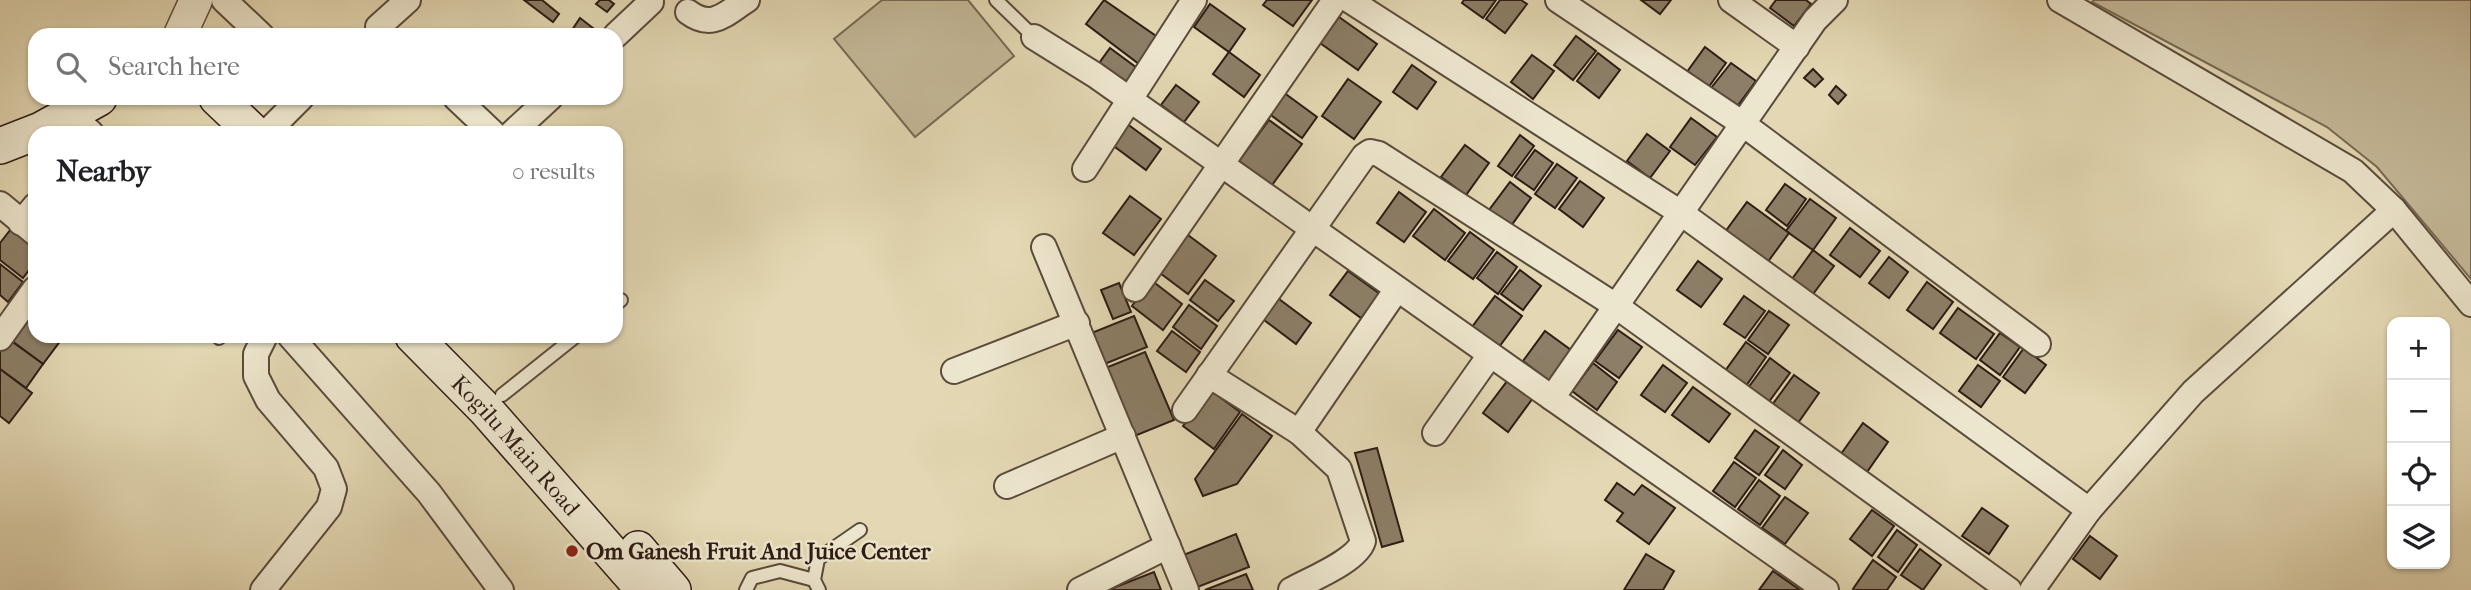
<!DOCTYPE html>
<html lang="en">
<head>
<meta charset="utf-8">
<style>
	:root { --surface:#fff; --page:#f6f6f6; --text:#202124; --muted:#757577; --line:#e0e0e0 }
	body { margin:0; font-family:"IM FELL French Canon",serif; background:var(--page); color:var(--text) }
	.controls { position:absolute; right:21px; bottom:21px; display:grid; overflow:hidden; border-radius:14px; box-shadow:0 2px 5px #0004 }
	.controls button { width:63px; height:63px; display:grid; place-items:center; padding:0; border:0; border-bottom:2px solid var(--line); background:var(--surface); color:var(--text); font:35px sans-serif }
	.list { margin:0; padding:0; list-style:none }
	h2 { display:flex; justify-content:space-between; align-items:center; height:91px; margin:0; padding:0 28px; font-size:30px }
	h2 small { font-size:23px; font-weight:400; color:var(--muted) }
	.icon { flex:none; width:38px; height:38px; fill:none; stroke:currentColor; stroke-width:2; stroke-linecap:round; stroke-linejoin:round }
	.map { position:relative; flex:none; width:2471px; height:590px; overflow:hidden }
	.search { position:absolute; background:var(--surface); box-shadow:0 2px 5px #0004; left:28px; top:28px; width:595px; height:77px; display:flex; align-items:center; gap:18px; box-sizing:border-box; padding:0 24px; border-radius:21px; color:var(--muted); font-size:26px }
	.panel { position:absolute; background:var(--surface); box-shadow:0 2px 5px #0004; left:28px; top:126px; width:595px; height:217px; border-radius:21px }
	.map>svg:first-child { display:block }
	.green { fill:#c4b898; stroke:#786a56; stroke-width:2 }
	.building { fill:#8c7e67; stroke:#2d1c15; stroke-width:2 }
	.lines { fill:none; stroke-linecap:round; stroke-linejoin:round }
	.service-casing { stroke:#5a4b3c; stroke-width:16 }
	.minor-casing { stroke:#5a4b3c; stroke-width:28 }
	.tertiary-casing { stroke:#5a4b3c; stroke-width:35 }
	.secondary-casing { stroke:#2d1c15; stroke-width:38 }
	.service { stroke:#ede6ce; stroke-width:12 }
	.minor { stroke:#ede6ce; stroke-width:24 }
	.tertiary { stroke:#ede6ce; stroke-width:32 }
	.secondary { stroke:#ede6ce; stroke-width:35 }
	.poi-dot { fill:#8f2418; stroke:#ede6ce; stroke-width:2.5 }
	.labels { text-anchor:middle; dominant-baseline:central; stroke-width:5; stroke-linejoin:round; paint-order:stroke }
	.street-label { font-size:23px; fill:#2d1c15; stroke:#ede6ce }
	.poi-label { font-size:23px; font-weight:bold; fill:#2d1c15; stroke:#ede6ce; text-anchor:start }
</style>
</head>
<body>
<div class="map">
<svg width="2471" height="590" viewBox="0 0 2471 590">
	<rect width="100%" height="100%" fill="#e3d8b3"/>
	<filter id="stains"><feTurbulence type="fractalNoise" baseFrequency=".00286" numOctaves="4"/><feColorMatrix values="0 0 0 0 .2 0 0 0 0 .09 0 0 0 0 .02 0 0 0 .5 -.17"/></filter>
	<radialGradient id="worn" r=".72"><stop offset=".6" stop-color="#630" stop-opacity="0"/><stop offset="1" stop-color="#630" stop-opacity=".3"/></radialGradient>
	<!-- green -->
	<g class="green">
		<path d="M882,0h86l46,56 -99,81 -81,-98z"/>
		<path d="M2094,0h377v279l-94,-112 -50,-40 -235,-125z"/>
	</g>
	<!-- building -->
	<g class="building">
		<path d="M524,0h18l17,14 -6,8z"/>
		<path d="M600,0h9l5,4 -7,8 -11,-8z"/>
		<path d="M1104,0l55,38 -20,26 -53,-40z"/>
		<path d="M1267,0h45l-19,26 -30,-21z"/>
		<path d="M1464,0h32l-13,18 -21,-15z"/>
		<path d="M1500,0h21l6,4 -22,29 -19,-14z"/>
		<path d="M1641,0h30l-11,14z"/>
		<path d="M1776,0h30l5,4 -17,22 -24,-18z"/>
		<path d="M1210,4l35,25 -16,23 -35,-25z"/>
		<path d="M1339,17l38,27 -19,26 -38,-27z"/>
		<path d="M580,18l18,14 -2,3h-17l-7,-5z"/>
		<path d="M1576,36l20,15 -23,29 -19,-15z"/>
		<path d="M1705,47l21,16 -21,29 -21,-16z"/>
		<path d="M1110,48l27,20 -14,18 -26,-20z"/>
		<path d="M1229,52l31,23 -16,22 -31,-23z"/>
		<path d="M1598,53l22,17 -21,28 -22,-17z"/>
		<path d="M1532,55l22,16 -21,28 -22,-17z"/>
		<path d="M1731,63l25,18 -23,31 -26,-19z"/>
		<path d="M1412,65l24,17 -19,27 -24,-17z"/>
		<path d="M1813,69l10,10 -8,8 -11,-9z"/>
		<path d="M1348,79l33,23 -27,37 -32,-23z"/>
		<path d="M1176,85l23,17 -15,20 -23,-17z"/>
		<path d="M1836,86l10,9 -8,9 -9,-9z"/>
		<path d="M1283,92l34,25 -15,21 -34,-25z"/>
		<path d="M1691,118l26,19 -22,28 -25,-18z"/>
		<path d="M1269,120l33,24 -30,41 -33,-24z"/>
		<path d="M1126,123l35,26 -15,21 -35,-26z"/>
		<path d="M1647,134l23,17 -20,27 -23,-17z"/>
		<path d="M1520,135l14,11 -22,30 -14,-10z"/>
		<path d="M1465,145l24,18 -23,32 -25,-18z"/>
		<path d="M1535,150l18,13 -19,27 -19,-13z"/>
		<path d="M1557,164l20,14 -22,30 -20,-14z"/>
		<path d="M1580,181l24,17 -21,29 -24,-18z"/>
		<path d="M1510,182l21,16 -20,28 -22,-16z"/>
		<path d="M1785,184l21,15 -19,27 -21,-16z"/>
		<path d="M1399,192l27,20 -22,30 -27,-19z"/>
		<path d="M1130,196l31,23 -27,36 -31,-22z"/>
		<path d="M1810,199l26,19 -23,32 -27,-19z"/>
		<path d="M1747,202l42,31 -22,30 -42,-31z"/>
		<path d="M1434,209l31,24 -20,27 -32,-24z"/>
		<path d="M1850,228l30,23 -20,26 -30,-22z"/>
		<path d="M11,229l24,19v14l-12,16 -23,-18v-17z"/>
		<path d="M1470,232l24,18 -21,29 -25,-18z"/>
		<path d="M1188,235l28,21 -28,38 -28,-21z"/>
		<path d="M1813,250l21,16 -21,28 -21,-15z"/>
		<path d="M1497,252l20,15 -19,27 -21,-16z"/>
		<path d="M1889,257l19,15 -19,26 -20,-15z"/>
		<path d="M1698,261l24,18 -21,28 -24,-17z"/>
		<path d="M0,264l23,18 -15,20 -8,-7z"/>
		<path d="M1520,270l21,16 -18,24 -22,-16z"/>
		<path d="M1348,271l32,23 -19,24 -31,-23z"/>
		<path d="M1151,280l31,24 -19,26 -31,-24z"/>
		<path d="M1205,280l29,21 -16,20 -28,-21z"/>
		<path d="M1927,282l26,20 -20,27 -26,-19z"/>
		<path d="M1119,283l12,29 -18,7 -12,-29z"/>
		<path d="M1275,296l36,27 -15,21 -36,-27z"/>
		<path d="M1495,296l27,20 -23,31 -27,-20z"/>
		<path d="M1744,296l21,15 -20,27 -21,-14z"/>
		<path d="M1189,305l28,21 -16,23 -28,-22z"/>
		<path d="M1958,308l36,26 -18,25 -36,-26z"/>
		<path d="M35,309v27h29l-21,28 -35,-26z"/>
		<path d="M1769,311l20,14 -21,29 -20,-14z"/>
		<path d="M1134,316l13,31 -45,18 -13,-31z"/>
		<path d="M1618,330l24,17 -23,31 -24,-17z"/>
		<path d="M1172,331l28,21 -14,20 -29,-21z"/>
		<path d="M1545,331l26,19 -22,31 -26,-20z"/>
		<path d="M2000,333l20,14 -20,28 -20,-15z"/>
		<path d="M7,338l36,26 -17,24 -26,-19v-22z"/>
		<path d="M1746,342l20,15 -20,29 -21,-15z"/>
		<path d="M2024,348l22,17 -21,28 -22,-16z"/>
		<path d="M1145,352l29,68 -42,17 -29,-68z"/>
		<path d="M1770,358l20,15 -22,30 -20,-15z"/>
		<path d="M1593,363l24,19 -20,28 -25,-19z"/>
		<path d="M1663,365l24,18 -22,29 -24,-17z"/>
		<path d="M1978,365l22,16 -19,26 -22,-16z"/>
		<path d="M0,369l32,24 -23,30 -9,-7z"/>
		<path d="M1794,375l25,18 -21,30 -26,-18z"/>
		<path d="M1508,380l25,18 -25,34 -25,-19z"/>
		<path d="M1693,387l37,27 -21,28 -37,-27z"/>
		<path d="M1210,390l30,22 -26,37 -31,-23z"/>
		<path d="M1242,414l30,22 -35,48 -34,12 -8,-17z"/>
		<path d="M1863,423l25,19 -21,30 -26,-18z"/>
		<path d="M1755,430l24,17 -20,28 -24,-17z"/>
		<path d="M1377,448l26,93 -21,6 -27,-94z"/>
		<path d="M1783,450l19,15 -17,24 -20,-14z"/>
		<path d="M1734,462l22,16 -21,29 -22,-16z"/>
		<path d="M1759,480l21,16 -20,29 -22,-16z"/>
		<path d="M1617,483l17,12 8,-10 33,23 -26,36 -32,-23 6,-8 -18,-13z"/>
		<path d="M1785,497l23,16 -23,31 -23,-16z"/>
		<path d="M1982,508l26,18 -19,28 -27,-18z"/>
		<path d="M1872,510l22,16 -22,30 -22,-17z"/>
		<path d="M1897,530l20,15 -19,27 -20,-15z"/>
		<path d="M1236,534l13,33 -54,21 -14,-32z"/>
		<path d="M2090,536l27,20 -17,23 -27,-20z"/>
		<path d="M1920,549l21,16 -18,25 -22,-15z"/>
		<path d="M1646,554l28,17 -11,19h-39z"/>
		<path d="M1873,560l23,17 -9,13h-33l-1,-1z"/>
		<path d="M1773,571l27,19h-41z"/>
		<path d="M1154,572l7,18h-53z"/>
		<path d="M1246,574l7,16h-48z"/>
	</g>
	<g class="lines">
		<defs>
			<g id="service">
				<path d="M996,0l38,37"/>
				<path d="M616,304l5,-4"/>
				<path d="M219,338l1,-2"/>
				<path d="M502,395l74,-59"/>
				<path d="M746,590l6,-12 28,-7 34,9"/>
				<path d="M819,590l-5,-10 4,-21 42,-29"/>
			</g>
			<g id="minor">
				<path d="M224,0l37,35"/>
				<path d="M1349,0l332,213 408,297 -57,80"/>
				<path d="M1558,0l185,124 295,220"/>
				<path d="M1731,0l66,47"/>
				<path d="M2060,0l293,171 41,39 77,94"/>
				<path d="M688,12c24,18 37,2 59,-12"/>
				<path d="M378,27l30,-27"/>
				<path d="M616,35l35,-33"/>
				<path d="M1034,37l61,38 457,323"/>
				<path d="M456,98l37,35"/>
				<path d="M71,114l20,19"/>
				<path d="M266,133l35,-35"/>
				<path d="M512,133l38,-35"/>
				<path d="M1085,169l109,-169"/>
				<path d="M0,204l35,29"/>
				<path d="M21,223l14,-17"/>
				<path d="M1044,247l142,343"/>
				<path d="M1135,289l200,-289"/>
				<path d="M290,336l139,157 72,97"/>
				<path d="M0,338l35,-49"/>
				<path d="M954,371l123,-48"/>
				<path d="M1209,375l90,57 40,37 24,72c-6,20 -52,38 -72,49"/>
				<path d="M1185,410l179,-254 6,-4 9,2 237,152 393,284"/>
				<path d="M1299,432l98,-143"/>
				<path d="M1435,433l55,-78"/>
				<path d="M1007,486l116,-50"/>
				<path d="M2089,510l104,-118 201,-182"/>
				<path d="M263,590l66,-83 5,-18 -8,-21 -58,-68 -12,-24v-22l9,-18"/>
				<path d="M1080,590l88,-44"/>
				<path d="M1826,590l-274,-192 263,-378 20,-20"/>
			</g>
			<path id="tertiary" d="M180,35l16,-35"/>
			<g id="secondary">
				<path d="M217,98l37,35"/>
				<path d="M0,146l41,-16 58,-32"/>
				<path id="s1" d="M413,336l73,74 158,180"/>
				<path d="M638,549l35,41"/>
			</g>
		</defs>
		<!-- service casing -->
		<use href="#service" class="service-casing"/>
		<!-- minor casing -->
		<use href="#minor" class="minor-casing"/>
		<!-- tertiary casing -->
		<use href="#tertiary" class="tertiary-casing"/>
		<!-- secondary casing -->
		<use href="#secondary" class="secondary-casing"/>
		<!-- service -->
		<use href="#service" class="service"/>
		<!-- minor -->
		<use href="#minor" class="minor"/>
		<!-- tertiary -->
		<use href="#tertiary" class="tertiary"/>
		<!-- secondary -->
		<use href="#secondary" class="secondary"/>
	</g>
	<!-- markers -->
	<circle class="poi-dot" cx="572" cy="551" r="7"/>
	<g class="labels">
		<!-- street labels -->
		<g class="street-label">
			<text stroke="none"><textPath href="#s1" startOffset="150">Kogilu Main Road</textPath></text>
		</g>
		<!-- poi labels -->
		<g class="poi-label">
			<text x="586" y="551">Om Ganesh Fruit And Juice Center</text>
		</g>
	</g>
	<rect width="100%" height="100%" filter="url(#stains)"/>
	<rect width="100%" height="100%" fill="url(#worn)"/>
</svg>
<div class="controls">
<button>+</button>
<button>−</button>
<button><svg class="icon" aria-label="locate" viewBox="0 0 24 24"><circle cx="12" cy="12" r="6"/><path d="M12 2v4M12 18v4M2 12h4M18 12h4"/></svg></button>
<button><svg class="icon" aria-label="layers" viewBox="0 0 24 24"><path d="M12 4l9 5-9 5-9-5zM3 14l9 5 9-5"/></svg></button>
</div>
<div class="search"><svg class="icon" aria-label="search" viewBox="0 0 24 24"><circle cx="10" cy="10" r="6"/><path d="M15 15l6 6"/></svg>Search here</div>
<section class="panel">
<h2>Nearby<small>0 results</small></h2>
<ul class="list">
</ul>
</section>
</div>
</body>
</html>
